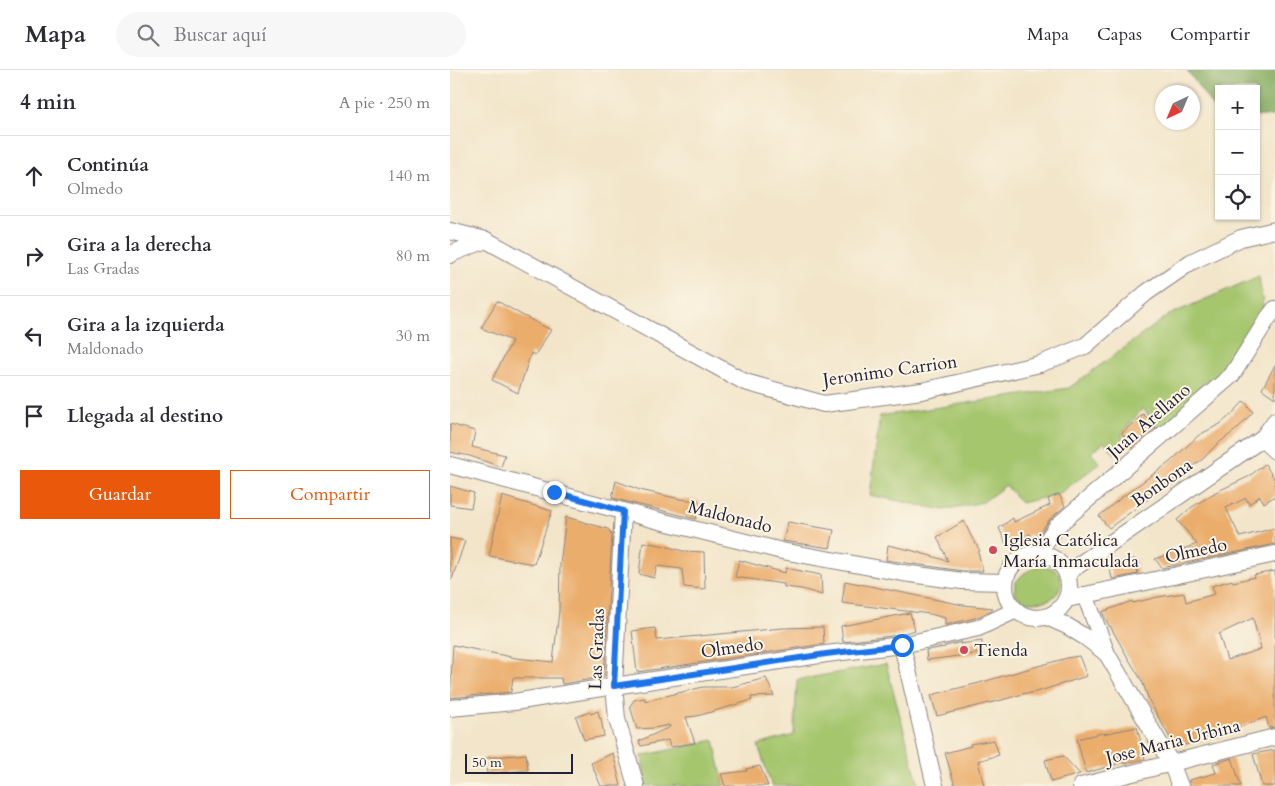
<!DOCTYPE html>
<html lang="es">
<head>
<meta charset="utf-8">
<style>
	:root { --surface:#fff; --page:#f7f7f7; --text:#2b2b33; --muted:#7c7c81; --line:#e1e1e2; --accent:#ea580c }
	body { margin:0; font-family:Cardo,serif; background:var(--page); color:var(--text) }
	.controls { position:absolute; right:15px; top:15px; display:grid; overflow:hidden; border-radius:0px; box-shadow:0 1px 4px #0004 }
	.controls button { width:45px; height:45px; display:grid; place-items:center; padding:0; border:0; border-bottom:1px solid var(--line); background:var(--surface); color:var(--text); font:25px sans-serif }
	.compass { position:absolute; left:705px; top:15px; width:45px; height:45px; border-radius:50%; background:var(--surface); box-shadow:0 1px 4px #0004; rotate:224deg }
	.scale { position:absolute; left:15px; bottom:12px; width:108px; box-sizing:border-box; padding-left:5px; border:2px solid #22223b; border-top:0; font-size:14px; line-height:18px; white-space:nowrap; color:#22223b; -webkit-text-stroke:4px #fcf5e5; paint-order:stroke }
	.stop { position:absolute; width:15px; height:15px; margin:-11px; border:4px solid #1a73e8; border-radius:50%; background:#fff }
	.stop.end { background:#1a73e8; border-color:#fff; box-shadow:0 1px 5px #0008 }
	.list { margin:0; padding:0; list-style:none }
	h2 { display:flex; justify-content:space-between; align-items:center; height:65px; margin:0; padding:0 20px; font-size:21px }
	h2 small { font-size:16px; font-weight:400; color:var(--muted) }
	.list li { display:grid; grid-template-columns:32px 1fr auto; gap:15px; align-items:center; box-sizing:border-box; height:80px; padding:0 20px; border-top:1px solid var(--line) }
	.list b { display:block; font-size:19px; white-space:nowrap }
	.list p { margin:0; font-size:16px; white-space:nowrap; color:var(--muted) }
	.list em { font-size:16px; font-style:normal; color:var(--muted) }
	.actions { display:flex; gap:10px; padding:15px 20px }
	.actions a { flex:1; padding:11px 0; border:1px solid var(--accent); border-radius:0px; text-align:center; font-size:18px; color:var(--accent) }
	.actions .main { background:var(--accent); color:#fff }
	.icon { flex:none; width:28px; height:28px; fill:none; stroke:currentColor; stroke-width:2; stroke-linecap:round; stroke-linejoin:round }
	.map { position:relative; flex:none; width:825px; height:716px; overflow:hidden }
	header { display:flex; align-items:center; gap:30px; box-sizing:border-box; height:70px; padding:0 25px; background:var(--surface); border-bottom:1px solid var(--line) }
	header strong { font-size:24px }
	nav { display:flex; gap:28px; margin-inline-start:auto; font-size:18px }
	.search { width:350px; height:45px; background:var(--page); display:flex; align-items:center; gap:12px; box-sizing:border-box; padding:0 18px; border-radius:28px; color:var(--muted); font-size:19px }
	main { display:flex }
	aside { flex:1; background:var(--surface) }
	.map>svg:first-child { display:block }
	.green { fill:#a6c66e; stroke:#647454 }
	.forest { fill:#84ab61; stroke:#53664e }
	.building { fill:#ebad6c; fill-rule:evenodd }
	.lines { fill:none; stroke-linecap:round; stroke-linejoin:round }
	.minor-casing { stroke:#8a8482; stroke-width:18 }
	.minor { stroke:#fff; stroke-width:16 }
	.route { stroke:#1a73e8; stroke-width:6 }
	.poi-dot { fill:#d1495b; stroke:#fcf5e5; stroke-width:2 }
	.labels { text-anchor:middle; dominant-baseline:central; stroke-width:4; stroke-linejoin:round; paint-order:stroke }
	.street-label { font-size:18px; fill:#22223b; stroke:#fcf5e5 }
	.poi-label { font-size:18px; fill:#22223b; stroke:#fcf5e5; text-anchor:start }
</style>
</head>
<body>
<header>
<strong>Mapa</strong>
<div class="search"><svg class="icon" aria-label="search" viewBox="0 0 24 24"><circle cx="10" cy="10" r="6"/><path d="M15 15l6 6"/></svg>Buscar aquí</div>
<nav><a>Mapa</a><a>Capas</a><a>Compartir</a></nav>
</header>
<main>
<aside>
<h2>4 min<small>A pie · 250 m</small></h2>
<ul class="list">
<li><svg class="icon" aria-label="ahead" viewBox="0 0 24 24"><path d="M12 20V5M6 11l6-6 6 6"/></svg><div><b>Continúa</b><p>Olmedo</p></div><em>140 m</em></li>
<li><svg class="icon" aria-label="right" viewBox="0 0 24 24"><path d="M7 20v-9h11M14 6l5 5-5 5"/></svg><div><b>Gira a la derecha</b><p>Las Gradas</p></div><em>80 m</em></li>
<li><svg class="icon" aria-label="left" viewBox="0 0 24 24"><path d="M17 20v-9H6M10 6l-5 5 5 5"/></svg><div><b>Gira a la izquierda</b><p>Maldonado</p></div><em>30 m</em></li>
<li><svg class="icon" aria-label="arrive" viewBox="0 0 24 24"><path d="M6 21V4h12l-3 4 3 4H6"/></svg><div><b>Llegada al destino</b></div></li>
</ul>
<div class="actions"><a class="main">Guardar</a><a>Compartir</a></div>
</aside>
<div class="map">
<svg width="825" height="716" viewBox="0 0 825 716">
	<rect width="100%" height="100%" fill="#fcf5e5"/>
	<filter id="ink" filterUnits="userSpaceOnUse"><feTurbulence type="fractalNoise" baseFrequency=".02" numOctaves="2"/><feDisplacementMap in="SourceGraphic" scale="10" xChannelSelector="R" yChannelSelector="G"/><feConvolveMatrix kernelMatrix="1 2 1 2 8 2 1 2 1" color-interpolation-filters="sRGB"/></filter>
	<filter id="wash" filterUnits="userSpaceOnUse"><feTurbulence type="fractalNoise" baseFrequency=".0096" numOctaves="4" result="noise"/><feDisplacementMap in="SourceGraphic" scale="20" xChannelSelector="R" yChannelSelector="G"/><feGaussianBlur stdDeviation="1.12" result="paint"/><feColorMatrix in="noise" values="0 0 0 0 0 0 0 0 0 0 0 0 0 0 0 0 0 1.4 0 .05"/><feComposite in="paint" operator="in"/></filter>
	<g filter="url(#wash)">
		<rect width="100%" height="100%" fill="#f2e5c9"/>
		<!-- green -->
		<g class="green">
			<path d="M809,206l5,37 -39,60 -66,58 -16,-23 -21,25 2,13 -9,8 -11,-12 -13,11 9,10 -41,31 -38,9 -15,-18 -23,17 -40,8 -73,-15 10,-79 189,-28 100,-73z"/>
			<path d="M587,496c5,1 11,0 16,3 14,7 8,26 -5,31 -6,2 -17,2 -24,2l-10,-7 1,-12 8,-9z"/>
			<path d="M436,594l33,122h-147l-14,-41 36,-10 3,-55z"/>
			<path d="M264,670l10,46h-78l-4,-30z"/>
		</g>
		<!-- forest -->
		<path class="forest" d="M737,0h88v46h-19v-27h-37v27z"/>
		<g id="blocks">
			<!-- building -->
			<g class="building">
				<path d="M47,231l23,13 31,16 -16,25 -4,-2 -13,40 -26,-13 20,-39 -31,-13z"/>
				<path d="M825,295v33l-13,-9z"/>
				<path d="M794,331l9,11 -16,17 -21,16 -12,13 -95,70 -10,-12 23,-19 48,-35 29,-27 21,-11 13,-11z"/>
				<path d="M693,344l13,13 -24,21 -10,-15z"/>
				<path d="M0,354l25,7 -3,16 33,8 -4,12 -31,-11 -20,-4z"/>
				<path d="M815,394l10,16v16l-11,7 -4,-7 -11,8 -3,-6 -20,10 14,29 35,-9v16l-113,24 -7,-9 42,-15 -20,-24 15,-13 24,-15 32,-15z"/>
				<path d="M166,411l24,9 40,9 19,2 -3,18 -84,-21z"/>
				<path d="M0,416l24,7 -3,15 -21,-3z"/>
				<path d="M609,424l6,12 -16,14 -14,20 -1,1 -4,-7 -23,12 -8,-18 14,-10 1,4 36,-17 -2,-6z"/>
				<path d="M52,426l50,15 -18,53 -45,-8z"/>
				<path d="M116,447l42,12 4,6 -8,142 -42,7 -1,-6h-48l-2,14 -61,6 3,-53 63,13 37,4 6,-51 1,-46z"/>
				<path d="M514,451l7,15 9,15 -2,1 5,19h-20l-77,-11 2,-15 22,5 38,11 -11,-24z"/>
				<path d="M338,452l46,8 -4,18 -47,-7z"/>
				<path d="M0,468l15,3 -13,38h-2z"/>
				<path d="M193,472l18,3 22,6 21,1 1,37 -21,-2 -2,-18 -25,-3 -3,12 -15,-4z"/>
				<path d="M685,489l3,15 -26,5 -3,-15z"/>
				<path d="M289,490l46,13 1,-5 35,7 1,20 -20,-6 -18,-2v-3l-49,-7z"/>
				<path d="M825,501v156l-6,1 -3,-11 -44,17v2l-47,11 -26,-47 -7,-19 -14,-23 -18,-32h-1l-7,-14 30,-11 1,2 25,-6 26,-4 2,9 29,-8 -3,-8 20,-6 1,2 22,-5 -1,-2zM803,548l8,31 -34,11 -8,-26z"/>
				<path d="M395,511l118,24 30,3 -3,3 -15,7 -30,7v-7l-15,-4 -88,-11z"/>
				<path d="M460,543l5,17 -16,5 -56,7 -2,-16z"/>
				<path d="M373,557l1,17 -187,28 -5,-41 23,-3 2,12 126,-12z"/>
				<path d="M532,571v12l-55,7 -1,-10 19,-3v-1l17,-4 -2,2z"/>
				<path d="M629,586l8,20 -47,15 -14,3v-1l-24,7 -65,16 -6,-21 48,-12 41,-12 47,-13z"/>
				<path d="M316,608l8,18 -23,1 1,3 -55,16 -11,1 9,26 -25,4 -2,-7 -27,6 -2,-5 31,-14 -1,-2 -15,3 -17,1 -7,-23 4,-6 11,-2v3l58,-14h29z"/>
				<path d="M148,641l2,8 1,-1 3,18 -20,4 -8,-23 14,-5 1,2z"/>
				<path d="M687,657l8,32 -21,5v-2l-38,11 -9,-34 25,-6 1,1z"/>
				<path d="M544,670l5,15 -21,6 6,25h-29l-10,-33 26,-7 -1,-2z"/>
				<path d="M825,680v36h-13l-9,-32z"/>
				<path d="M163,683l8,33h-20l-10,-23z"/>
				<path d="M76,684l2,16 -41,4 -2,-16z"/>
				<path d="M613,686l17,18 -29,8 -6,-22z"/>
				<path d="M782,688l9,28h-51l-1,-6 27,-7 -3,-9z"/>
				<path d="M310,696l8,20h-43l-4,-12 26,-3 -1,-2z"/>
			</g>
		</g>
	</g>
	<g filter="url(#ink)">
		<use href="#blocks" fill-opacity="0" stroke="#8a8482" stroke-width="1"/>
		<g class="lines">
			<defs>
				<g id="minor">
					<path d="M0,161l36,9 259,142 79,22 98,-13 118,-27 45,-18 61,-53 45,-31 50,-24 34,-8"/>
					<path d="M0,185l3,-2 33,-13"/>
					<path d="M812,369l13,12"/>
					<path d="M0,395l206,55 126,31 121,22 59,8 43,1"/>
					<path d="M173,441l-9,175 3,33 19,67"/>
					<path d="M588,483l19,-27 175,-151 36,-57 7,-9"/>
					<circle cx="587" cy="516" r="32"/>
					<path d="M617,503l195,-134 13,-18"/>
					<path d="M635,525l22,59 64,109 9,23"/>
					<path d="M617,529l208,-45"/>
					<path d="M597,547l20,9 18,11 22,17"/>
					<path d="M452,575l33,141"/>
					<path d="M0,638l64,-6 100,-16 212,-32 76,-9 76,-17 38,-18"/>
					<path d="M631,716l194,-49"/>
				</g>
			</defs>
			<!-- minor casing -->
			<use href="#minor" class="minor-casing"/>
			<!-- minor -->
			<use href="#minor" class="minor"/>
		</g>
	</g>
	<g class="lines" filter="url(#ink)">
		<!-- route -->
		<path class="route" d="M104,422l69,19 -9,175 212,-32 76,-9"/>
	</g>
	<!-- markers -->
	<g class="poi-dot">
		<circle cx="543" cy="480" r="5"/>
		<circle cx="514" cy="580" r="5"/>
	</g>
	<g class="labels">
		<!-- street labels -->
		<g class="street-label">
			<text transform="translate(440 301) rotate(-8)">Jeronimo Carrion</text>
			<text transform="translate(699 351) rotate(-41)">Juan Arellano</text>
			<text transform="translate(712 413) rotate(-35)">Bonbona</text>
			<text transform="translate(280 447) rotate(14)">Maldonado</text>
			<text transform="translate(746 481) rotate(-12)">Olmedo</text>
			<text transform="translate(282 578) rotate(-8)">Olmedo</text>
			<text transform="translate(147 579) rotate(-88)">Las Gradas</text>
			<text transform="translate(723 672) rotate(-14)">Jose Maria Urbina</text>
		</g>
		<!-- poi labels -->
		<g class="poi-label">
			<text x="553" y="470">Iglesia Católica<tspan x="553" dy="21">María Inmaculada</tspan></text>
			<text x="524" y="580">Tienda</text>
		</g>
	</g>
</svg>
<div class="controls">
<button>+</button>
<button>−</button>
<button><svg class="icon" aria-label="locate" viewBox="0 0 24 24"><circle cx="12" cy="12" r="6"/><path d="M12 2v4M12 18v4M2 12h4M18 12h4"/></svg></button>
</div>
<svg class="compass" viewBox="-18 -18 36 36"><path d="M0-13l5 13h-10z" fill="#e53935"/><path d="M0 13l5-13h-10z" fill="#7c7c81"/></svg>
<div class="scale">50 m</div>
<div class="stop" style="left:452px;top:575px"></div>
<div class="stop end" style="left:104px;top:422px"></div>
</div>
</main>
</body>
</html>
